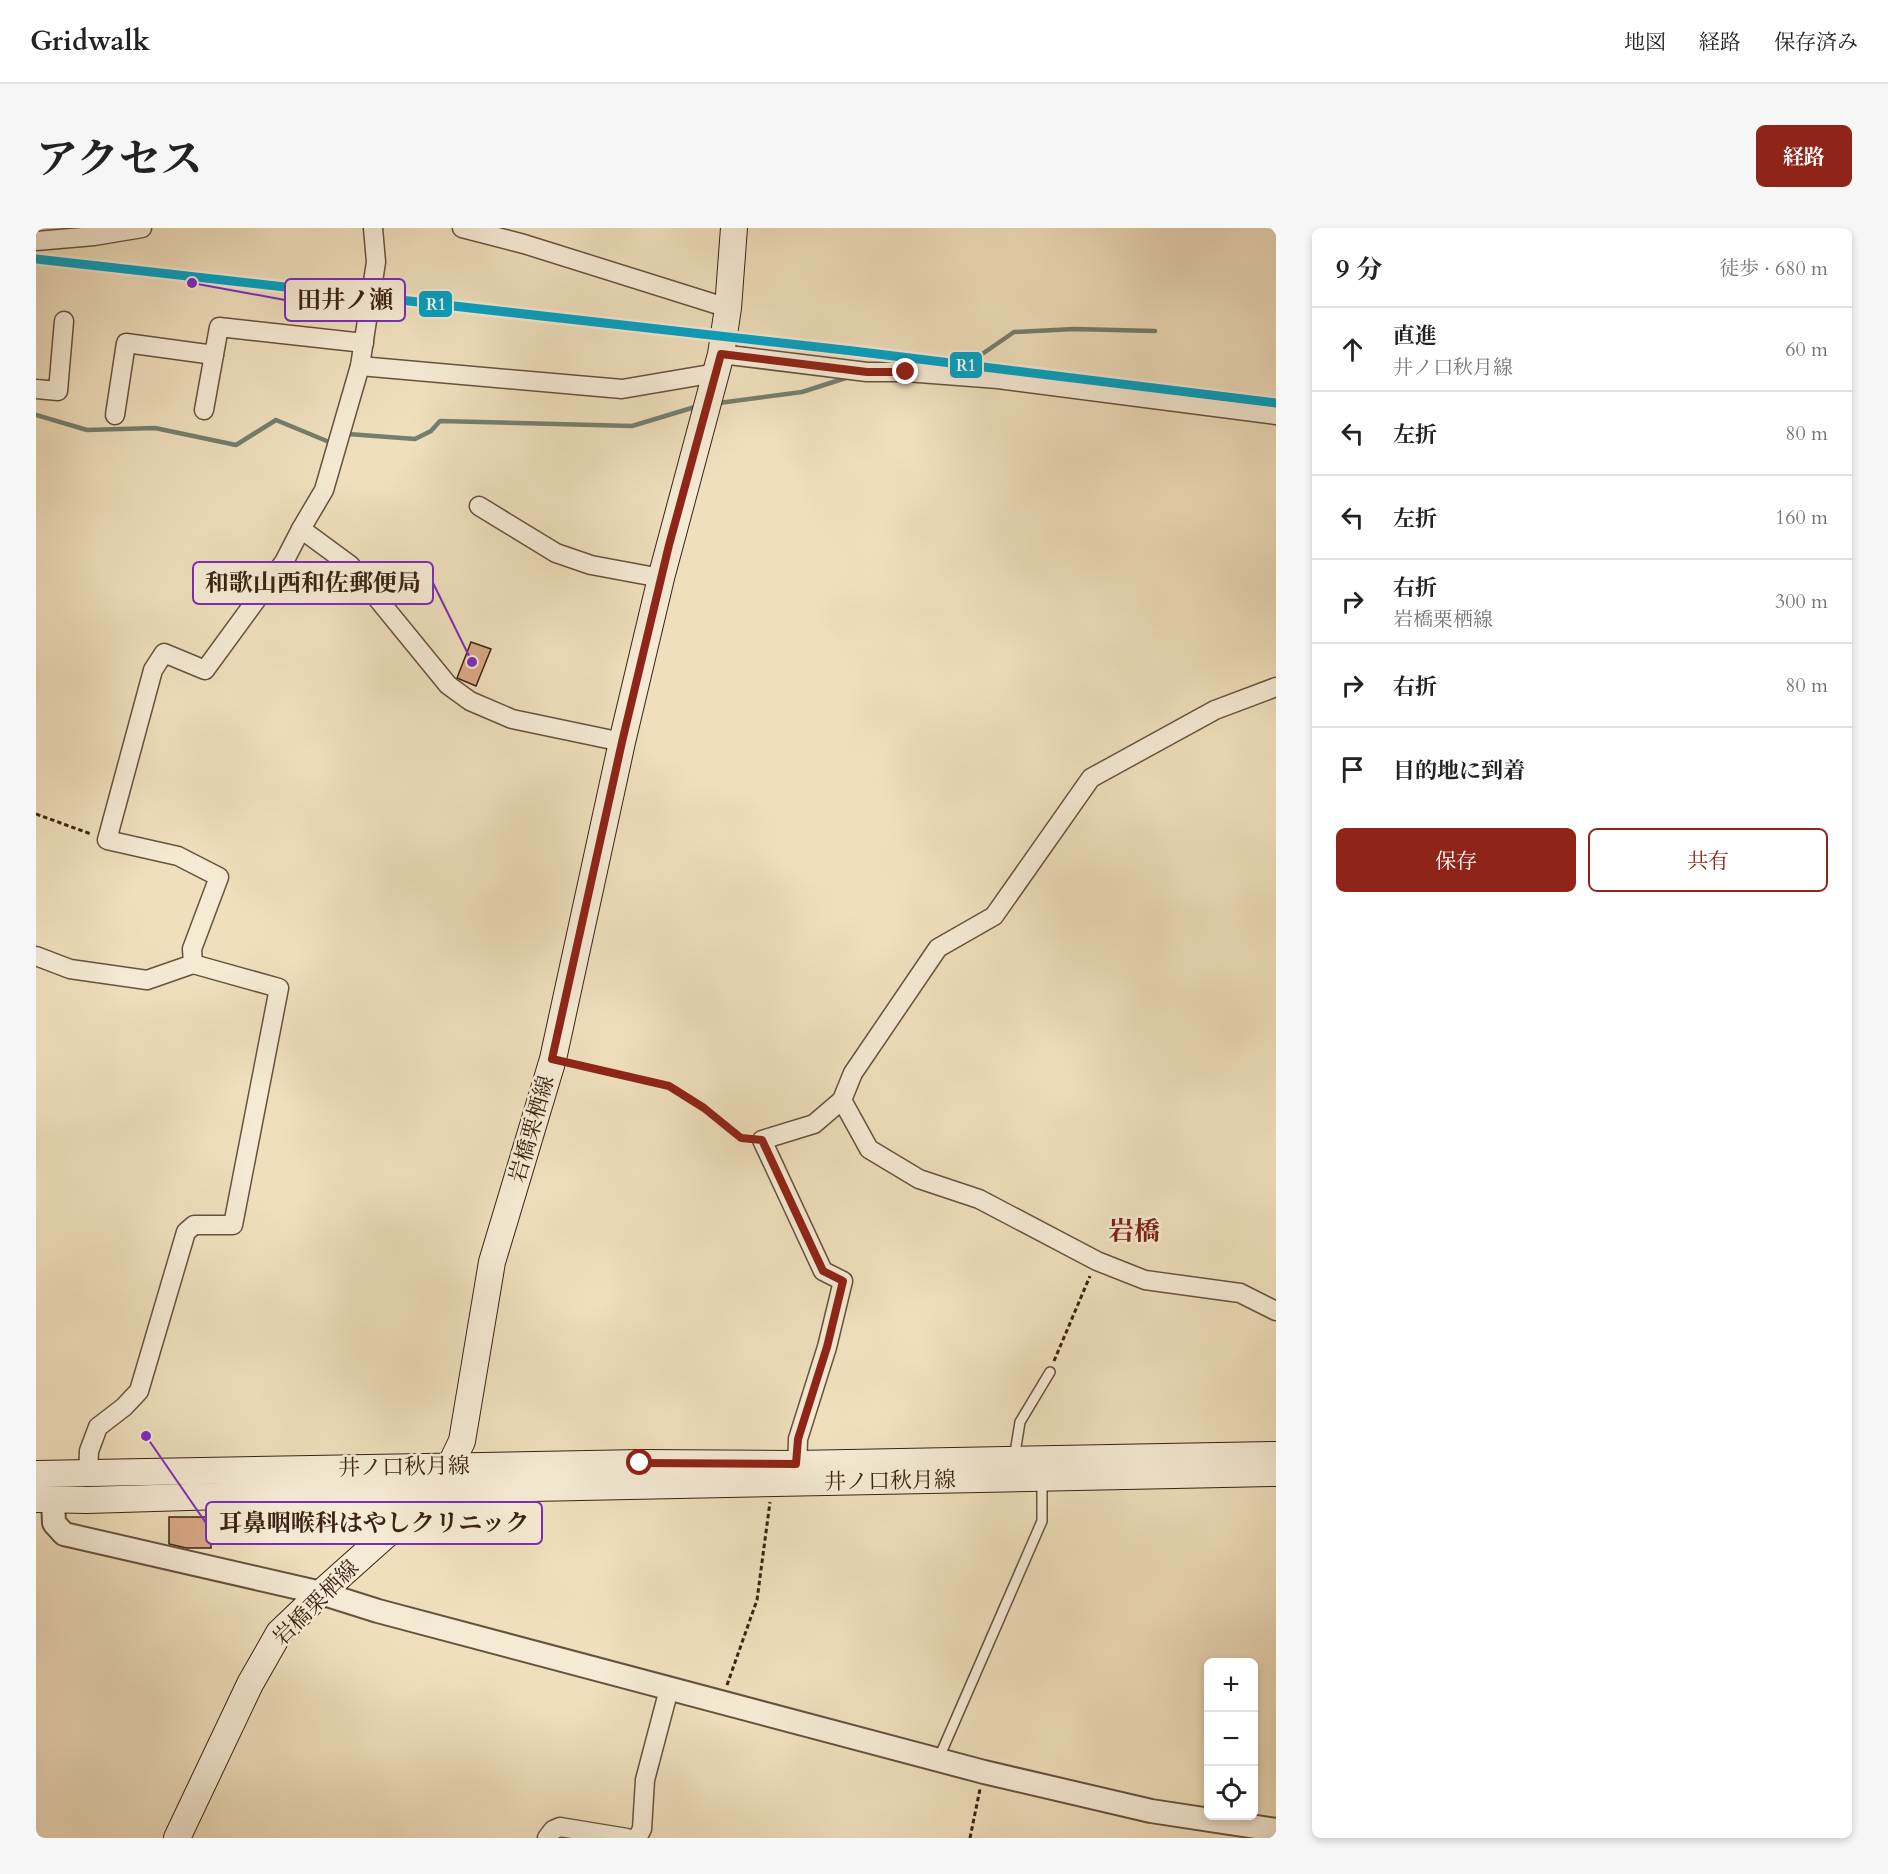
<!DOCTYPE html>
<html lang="ja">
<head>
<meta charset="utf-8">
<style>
	:root { --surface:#fff; --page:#f6f6f6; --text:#222; --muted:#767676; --line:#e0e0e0; --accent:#8f2418 }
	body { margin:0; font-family:Cardo,"Noto Serif JP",serif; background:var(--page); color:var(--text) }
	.controls { position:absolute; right:18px; bottom:18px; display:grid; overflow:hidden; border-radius:9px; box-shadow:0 3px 9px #0003 }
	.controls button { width:54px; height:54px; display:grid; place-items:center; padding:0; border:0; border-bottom:2px solid var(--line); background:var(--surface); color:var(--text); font:30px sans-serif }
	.stop { position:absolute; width:18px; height:18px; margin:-14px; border:4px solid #8f2418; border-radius:50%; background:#fff }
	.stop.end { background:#8f2418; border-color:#fff; box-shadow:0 2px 6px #0008 }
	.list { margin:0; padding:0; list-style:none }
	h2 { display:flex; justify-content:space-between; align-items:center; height:78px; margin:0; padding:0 24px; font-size:26px }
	h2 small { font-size:20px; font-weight:400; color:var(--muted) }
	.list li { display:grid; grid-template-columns:39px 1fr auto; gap:18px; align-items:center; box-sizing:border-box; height:84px; padding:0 24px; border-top:2px solid var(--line) }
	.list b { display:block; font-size:22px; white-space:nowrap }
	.list p { margin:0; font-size:20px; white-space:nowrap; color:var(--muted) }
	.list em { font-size:20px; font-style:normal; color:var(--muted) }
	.actions { display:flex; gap:12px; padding:18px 24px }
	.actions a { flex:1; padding:14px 0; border:2px solid var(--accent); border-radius:9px; text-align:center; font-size:21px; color:var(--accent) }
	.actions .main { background:var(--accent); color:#fff }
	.icon { flex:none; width:33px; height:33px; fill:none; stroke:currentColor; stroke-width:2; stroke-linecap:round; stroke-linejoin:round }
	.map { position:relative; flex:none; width:1240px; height:1610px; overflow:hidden; border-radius:9px }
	header { display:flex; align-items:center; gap:36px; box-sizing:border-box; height:84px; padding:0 30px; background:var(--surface); border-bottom:2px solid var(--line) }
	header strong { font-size:28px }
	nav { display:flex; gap:33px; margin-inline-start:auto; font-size:21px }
	.intro { display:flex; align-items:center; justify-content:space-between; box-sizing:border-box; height:144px; padding:0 36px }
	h1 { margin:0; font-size:42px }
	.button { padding:15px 27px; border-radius:9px; background:var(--accent); color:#fff; font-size:21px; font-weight:700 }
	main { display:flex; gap:36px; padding:0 36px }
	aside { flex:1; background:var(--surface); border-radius:9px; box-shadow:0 3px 9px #0003 }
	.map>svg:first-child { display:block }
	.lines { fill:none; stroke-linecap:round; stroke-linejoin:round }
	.stream { stroke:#747f6f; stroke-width:4.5 }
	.building { fill:#d9a986; stroke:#3a2313; stroke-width:1.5 }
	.service-casing { stroke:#67523e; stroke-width:12 }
	.minor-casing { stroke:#67523e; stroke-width:21 }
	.tertiary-casing { stroke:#67523e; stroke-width:26 }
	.secondary-casing { stroke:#3a2313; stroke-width:28 }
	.path { stroke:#3a2313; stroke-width:3; stroke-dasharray:4.5 3; stroke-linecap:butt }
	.service { stroke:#f5ead4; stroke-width:9 }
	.minor { stroke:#f5ead4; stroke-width:18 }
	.tertiary { stroke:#f5ead4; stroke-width:22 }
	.secondary { stroke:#f5ead4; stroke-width:26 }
	.rail-1-casing { stroke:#f5ead4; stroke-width:14 }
	.rail-1 { stroke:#03a2c5; stroke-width:9 }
	.route { stroke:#8f2418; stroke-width:8 }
	.labels { text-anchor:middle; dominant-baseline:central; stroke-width:5; stroke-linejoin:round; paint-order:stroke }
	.street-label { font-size:22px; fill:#3a2313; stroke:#f5ead4 }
	.quarter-label { font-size:26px; font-weight:bold; fill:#7a1f14; stroke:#f5ead4 }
	.leader { fill:none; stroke:#7b2cbf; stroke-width:2 }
	.callout-dot { fill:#7b2cbf; stroke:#f5ead4; stroke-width:2 }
	.callout { fill:#f5ead4; stroke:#7b2cbf; stroke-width:2 }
	.callout-label { font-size:24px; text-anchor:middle; font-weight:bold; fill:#3a2313 }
	.line-badge { stroke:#f5ead4; stroke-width:2 }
	.badge-label { font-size:16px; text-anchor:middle; font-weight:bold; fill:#fff }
</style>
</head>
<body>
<header>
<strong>Gridwalk</strong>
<nav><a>地図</a><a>経路</a><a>保存済み</a></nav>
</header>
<div class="intro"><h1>アクセス</h1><a class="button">経路</a></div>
<main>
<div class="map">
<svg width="1240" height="1610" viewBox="0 0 1240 1610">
	<rect width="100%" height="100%" fill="#efdfbd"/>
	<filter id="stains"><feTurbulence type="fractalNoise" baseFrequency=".00333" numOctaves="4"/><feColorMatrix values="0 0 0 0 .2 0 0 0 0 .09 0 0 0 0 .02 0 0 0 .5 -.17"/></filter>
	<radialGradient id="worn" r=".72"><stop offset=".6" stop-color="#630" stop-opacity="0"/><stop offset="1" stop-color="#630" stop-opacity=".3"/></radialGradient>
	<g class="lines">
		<!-- stream -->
		<g class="stream">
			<path d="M937,146l2,-15 39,-27 60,-3 81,2"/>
			<path d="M683,175l83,-11 47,-15"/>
			<path d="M0,187l51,15 68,-2 81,17 40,-25 58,24"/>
			<path d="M311,209l1,-3 67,5 16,-8 9,-10 192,5 63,-19"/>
		</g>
	</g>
	<!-- building -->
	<g class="building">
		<path d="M435,414l20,7 -15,37 -19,-8z"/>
		<path d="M133,1289h42v31h-25l-17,-4z"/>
	</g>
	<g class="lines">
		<defs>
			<g id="service">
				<path d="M978,1231l6,-37 30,-50"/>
				<path d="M902,1532l104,-239v-40"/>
			</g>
			<g id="minor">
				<path d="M426,0l62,16 204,64"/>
				<path d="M0,13l58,-5 48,-8"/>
				<path d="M685,126l146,18h39l92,7 278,36"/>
				<path d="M324,138l262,23 94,-16"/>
				<path d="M0,161l22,2 6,-70"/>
				<path d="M168,182l15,-83 145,16"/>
				<path d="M79,187l11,-72 88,12"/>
				<path d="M443,278l77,47 35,12 70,13"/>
				<path d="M265,301l49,36 98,120 22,16 42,18 110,23"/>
				<path d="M0,728l34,13 77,11 46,-16"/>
				<path d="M806,872l27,49 50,30 60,20 118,62 48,19 95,13 36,18"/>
				<path d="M52,1246l1,-23 9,-24 26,-20 15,-16 47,-159 8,-7h39l46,-237 -86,-24 -1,-15 27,-72 -41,-21 -71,-16 46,-170 11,-17 41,17 79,-108 17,-33 23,-39 36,-124 16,-104 -3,-34"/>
				<path d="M761,1246l1,-35 29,-92 16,-66 -20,-10 -61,-131 52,-16 28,-24 11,-27 85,-125 56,-32 97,-138 124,-68 61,-23"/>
				<path d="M511,1610l6,-8 7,-3 67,11"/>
				<path d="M601,1610l5,-9 3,-49 24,-91"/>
			</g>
			<path id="tertiary" d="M17,1272l1,23 10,11 257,59 57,18 606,161 167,39 125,19"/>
			<g id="secondary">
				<path d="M0,1246l605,-11 155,1 480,-9"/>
				<path d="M0,1271l51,1 344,-10 845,-17"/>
				<path d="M141,1610l73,-154 29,-51 42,-40 94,-84 35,-43 12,-25 30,-179 61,-203 69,-317 39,-164 60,-224 7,-46 6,-80"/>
			</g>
		</defs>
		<!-- service casing -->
		<use href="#service" class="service-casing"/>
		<!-- minor casing -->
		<use href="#minor" class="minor-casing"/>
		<!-- tertiary casing -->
		<use href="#tertiary" class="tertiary-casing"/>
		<!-- secondary casing -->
		<use href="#secondary" class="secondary-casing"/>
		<!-- path -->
		<g class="path">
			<path d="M0,586l55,20"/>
			<path d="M536,836l97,22 34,22 38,30h6"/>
			<path d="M1018,1133l36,-85"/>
			<path d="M691,1457l30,-85 13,-98"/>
			<path d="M934,1610l10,-49"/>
		</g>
		<!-- service -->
		<use href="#service" class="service"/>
		<!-- minor -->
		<use href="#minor" class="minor"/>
		<!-- tertiary -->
		<use href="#tertiary" class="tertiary"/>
		<!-- secondary -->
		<use href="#secondary" class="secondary"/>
		<defs>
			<path id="rail-1" d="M0,31l817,92 423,52"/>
		</defs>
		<!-- rail-1 casing -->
		<use href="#rail-1" class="rail-1-casing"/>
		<!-- rail-1 -->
		<use href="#rail-1" class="rail-1"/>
	</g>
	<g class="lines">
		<!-- route -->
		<path class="route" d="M604,1235l156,1 2,-25 29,-92 16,-66 -20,-10 -61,-131 -21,-2 -37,-30 -35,-22 -117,-27 70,-317 47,-197 52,-191 146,18h39"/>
	</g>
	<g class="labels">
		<!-- street labels -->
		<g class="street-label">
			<text transform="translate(496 901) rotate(-74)">岩橋栗栖線</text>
			<text transform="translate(368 1239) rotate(-1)">井ノ口秋月線</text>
			<text transform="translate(854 1253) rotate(-1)">井ノ口秋月線</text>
			<text transform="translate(280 1375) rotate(-45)">岩橋栗栖線</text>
		</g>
		<!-- quarter labels -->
		<g class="quarter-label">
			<text x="1098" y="1003">岩橋</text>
		</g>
	</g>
	<!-- callouts -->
	<path class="leader" d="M156 55L249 72M436 434L397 355M110 1208L170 1295"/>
	<g class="callout-dot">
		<circle cx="156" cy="55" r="6"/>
		<circle cx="436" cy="434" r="6"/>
		<circle cx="110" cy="1208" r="6"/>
	</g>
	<g class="callout">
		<rect x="249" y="51" width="120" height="42" rx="6"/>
		<rect x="157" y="334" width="240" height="42" rx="6"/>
		<rect x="170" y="1274" width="336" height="42" rx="6"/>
	</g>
	<g class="callout-label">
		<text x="309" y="80">田井ノ瀬</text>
		<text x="277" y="363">和歌山西和佐郵便局</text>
		<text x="338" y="1303">耳鼻咽喉科はやしクリニック</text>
	</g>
	<g class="line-badge">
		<rect x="382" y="62" width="35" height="28" rx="6" fill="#03a2c5"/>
		<rect x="913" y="123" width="34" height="28" rx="6" fill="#03a2c5"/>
	</g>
	<g class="badge-label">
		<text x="400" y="82">R1</text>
		<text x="930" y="143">R1</text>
	</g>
	<rect width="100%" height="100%" filter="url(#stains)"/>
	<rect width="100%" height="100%" fill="url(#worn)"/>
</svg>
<div class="controls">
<button>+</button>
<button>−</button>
<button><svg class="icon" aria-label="locate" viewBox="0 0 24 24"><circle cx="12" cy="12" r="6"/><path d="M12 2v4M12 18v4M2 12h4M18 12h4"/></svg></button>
</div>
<div class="stop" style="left:604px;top:1235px"></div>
<div class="stop end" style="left:870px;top:144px"></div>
</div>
<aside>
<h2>9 分<small>徒歩 · 680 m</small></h2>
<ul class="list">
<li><svg class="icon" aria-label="ahead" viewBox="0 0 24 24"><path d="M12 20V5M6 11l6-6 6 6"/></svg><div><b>直進</b><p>井ノ口秋月線</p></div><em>60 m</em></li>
<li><svg class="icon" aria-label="left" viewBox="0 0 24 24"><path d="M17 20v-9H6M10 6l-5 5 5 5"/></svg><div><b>左折</b></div><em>80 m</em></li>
<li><svg class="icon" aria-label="left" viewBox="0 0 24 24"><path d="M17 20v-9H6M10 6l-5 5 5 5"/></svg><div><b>左折</b></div><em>160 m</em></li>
<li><svg class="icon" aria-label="right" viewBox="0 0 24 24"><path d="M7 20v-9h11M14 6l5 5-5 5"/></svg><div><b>右折</b><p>岩橋栗栖線</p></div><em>300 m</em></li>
<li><svg class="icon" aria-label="right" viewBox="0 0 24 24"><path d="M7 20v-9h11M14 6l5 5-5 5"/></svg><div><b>右折</b></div><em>80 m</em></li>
<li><svg class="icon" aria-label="arrive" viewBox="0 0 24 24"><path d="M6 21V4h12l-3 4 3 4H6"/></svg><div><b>目的地に到着</b></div></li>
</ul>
<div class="actions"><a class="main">保存</a><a>共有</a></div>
</aside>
</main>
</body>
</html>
